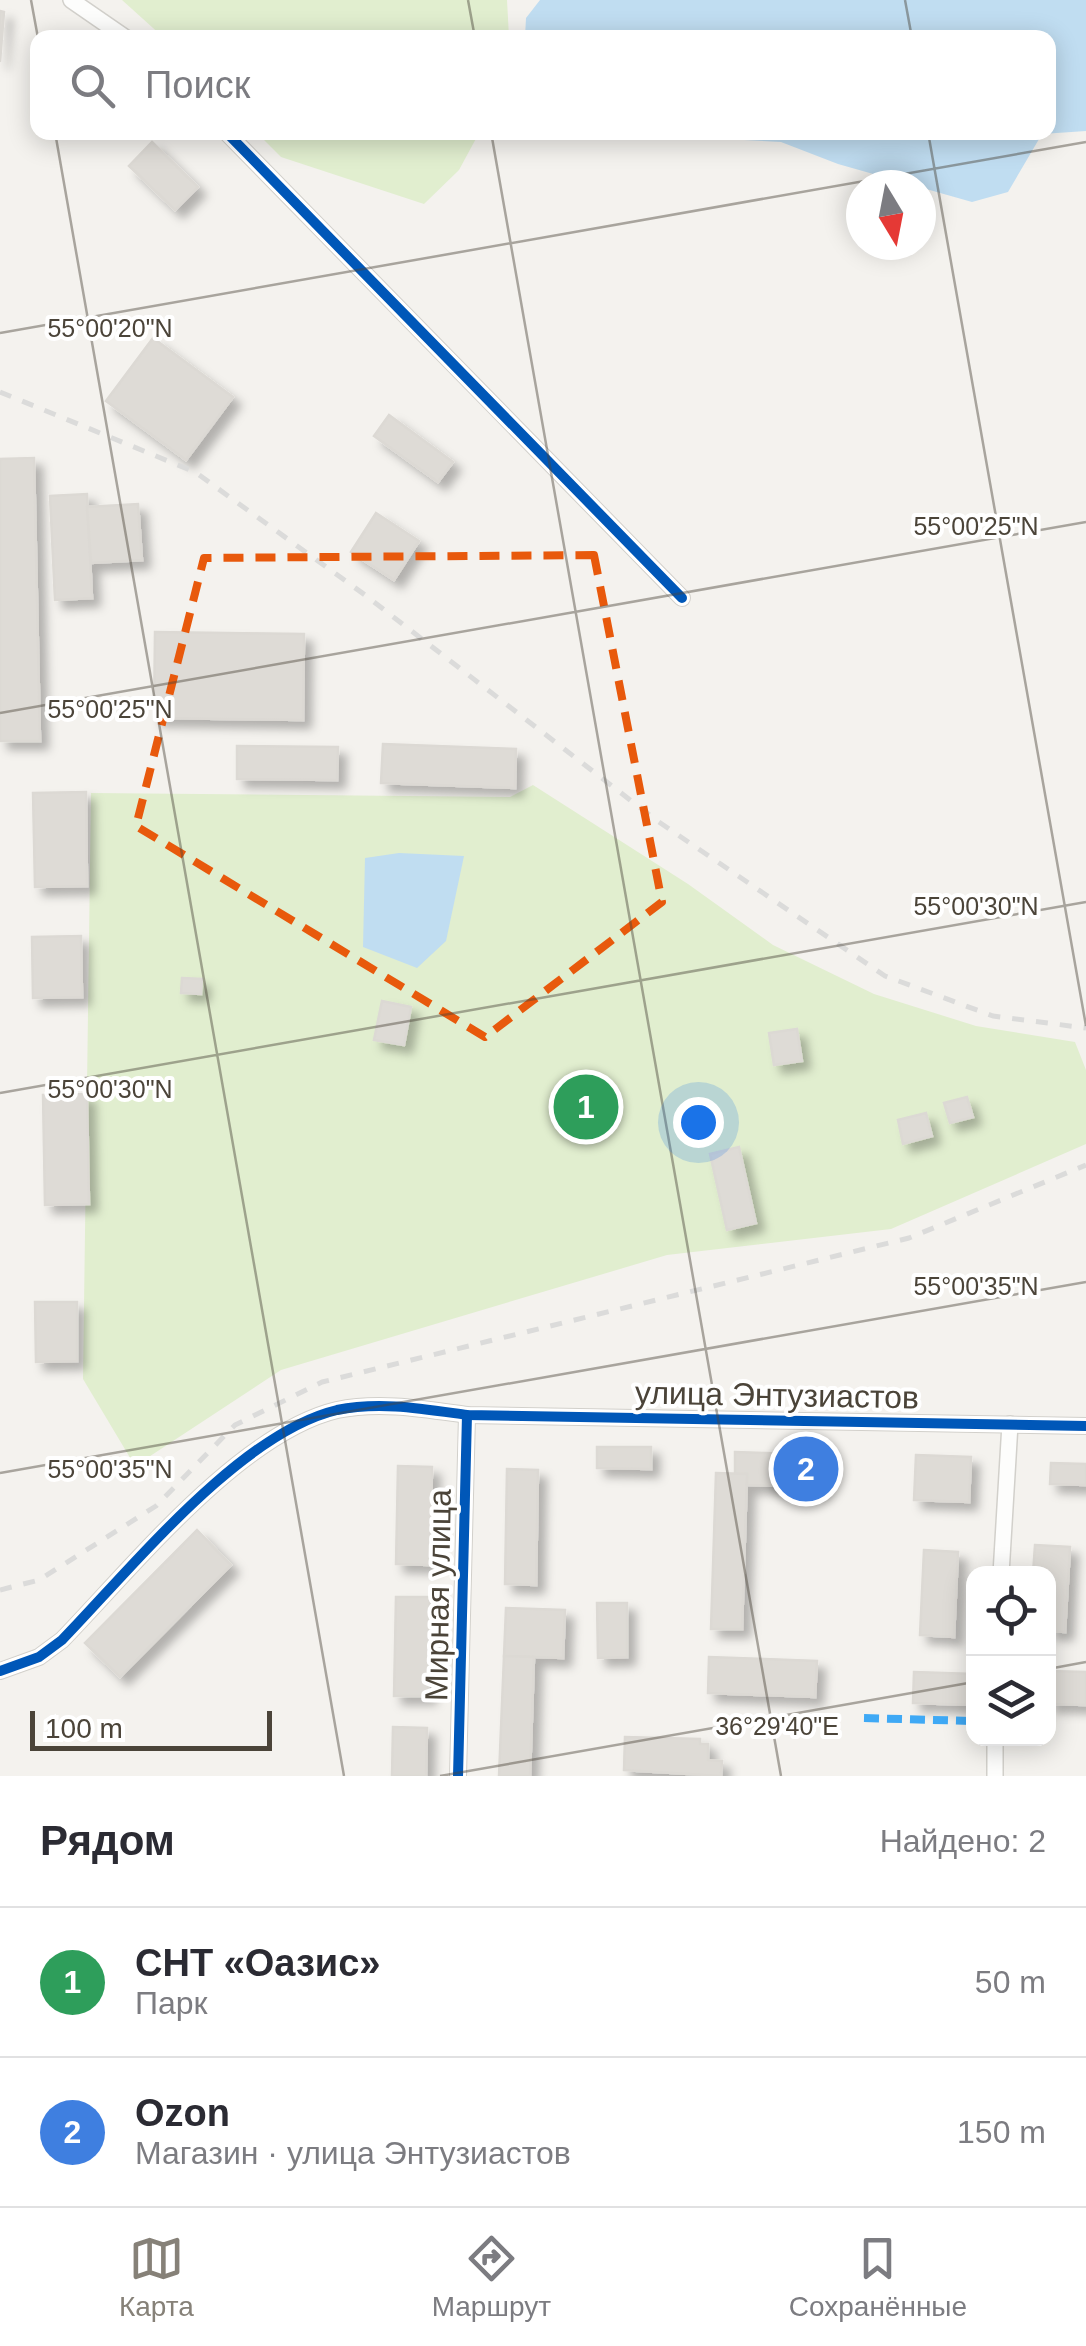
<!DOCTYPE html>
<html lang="ru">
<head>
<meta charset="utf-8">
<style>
	:root { --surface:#fff; --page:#f7f7f7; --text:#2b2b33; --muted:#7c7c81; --line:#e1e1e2; --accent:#868178 }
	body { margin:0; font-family:Helvetica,sans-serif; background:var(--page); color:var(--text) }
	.controls { position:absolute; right:30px; bottom:30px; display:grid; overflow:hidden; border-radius:20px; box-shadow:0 5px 25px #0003 }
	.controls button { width:90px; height:90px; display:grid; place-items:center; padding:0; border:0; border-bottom:2px solid var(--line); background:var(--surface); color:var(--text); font:50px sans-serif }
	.compass { position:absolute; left:846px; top:170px; width:90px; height:90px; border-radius:50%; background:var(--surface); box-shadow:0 5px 25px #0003; rotate:170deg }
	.scale { position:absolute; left:30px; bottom:25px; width:242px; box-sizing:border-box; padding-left:10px; border:5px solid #4b4439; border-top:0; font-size:28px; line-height:35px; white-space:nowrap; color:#4b4439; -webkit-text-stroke:8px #fff; paint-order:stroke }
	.you { position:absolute; left:698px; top:1122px; width:35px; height:35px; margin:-25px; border:8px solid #fff; border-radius:50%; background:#1a73e8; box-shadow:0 0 0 15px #1a73e833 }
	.badge { display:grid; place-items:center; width:65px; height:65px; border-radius:50%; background:var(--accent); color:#fff; font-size:32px; font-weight:700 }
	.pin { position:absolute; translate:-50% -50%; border:5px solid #fff; box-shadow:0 2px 10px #0006 }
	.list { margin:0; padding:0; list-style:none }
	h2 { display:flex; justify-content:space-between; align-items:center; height:130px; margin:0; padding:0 40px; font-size:42px }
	h2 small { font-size:32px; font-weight:400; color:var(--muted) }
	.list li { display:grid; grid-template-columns:65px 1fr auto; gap:30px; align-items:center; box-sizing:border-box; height:150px; padding:0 40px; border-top:2px solid var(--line) }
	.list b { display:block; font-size:38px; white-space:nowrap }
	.list p { margin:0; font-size:32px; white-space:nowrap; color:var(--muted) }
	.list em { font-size:32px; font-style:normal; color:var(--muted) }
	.icon { flex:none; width:55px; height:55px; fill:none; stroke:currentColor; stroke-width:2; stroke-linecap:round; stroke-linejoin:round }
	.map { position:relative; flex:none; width:1086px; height:1776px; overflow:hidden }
	.search { position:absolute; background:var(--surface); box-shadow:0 5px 25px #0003; left:30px; right:30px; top:30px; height:110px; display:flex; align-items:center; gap:25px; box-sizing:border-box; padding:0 35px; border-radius:20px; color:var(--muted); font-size:38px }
	.sheet { height:430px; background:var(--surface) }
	nav { display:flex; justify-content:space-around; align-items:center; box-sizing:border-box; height:140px; border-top:2px solid var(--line); background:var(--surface); font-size:28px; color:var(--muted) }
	nav a { display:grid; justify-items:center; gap:5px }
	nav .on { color:var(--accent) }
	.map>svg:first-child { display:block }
	.green { fill:#e1eecf }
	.water { fill:#c0ddf1 }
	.building { fill:#dedbd6; stroke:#dcd9d4; stroke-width:2.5; filter:url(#shadow) }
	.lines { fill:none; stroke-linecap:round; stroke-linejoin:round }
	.minor-casing { stroke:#d2d0cb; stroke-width:18 }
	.minor { stroke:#fdfdfc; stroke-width:15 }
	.rail { stroke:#dbdbda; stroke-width:5; stroke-dasharray:12 12; stroke-linecap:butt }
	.quiet { stroke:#3fa9f5; stroke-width:8; stroke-dasharray:15 8; stroke-linecap:butt }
	.cycleway-casing { stroke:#fff; stroke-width:16 }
	.cycleway { stroke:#0057b8; stroke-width:10 }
	.marked { fill:none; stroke:#e8590c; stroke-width:8; stroke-dasharray:20 12; stroke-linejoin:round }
	.ticks { fill:none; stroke:#4b4439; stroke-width:2.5; stroke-opacity:0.45 }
	.labels { text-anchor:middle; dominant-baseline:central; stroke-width:8; stroke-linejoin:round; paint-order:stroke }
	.street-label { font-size:32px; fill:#4b4439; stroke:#fff }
	.ticks-label { font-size:25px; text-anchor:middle; fill:#4b4439; stroke:#fff; stroke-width:8; stroke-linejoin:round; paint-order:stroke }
</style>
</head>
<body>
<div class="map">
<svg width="1086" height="1776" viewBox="0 0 1086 1776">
	<defs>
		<filter id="shadow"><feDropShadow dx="8" dy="8" stdDeviation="5" flood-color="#0004"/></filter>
	</defs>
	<rect width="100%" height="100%" fill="#f4f2ee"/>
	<!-- green -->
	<g class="green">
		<path d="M122,0h385l2,37h-346z"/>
		<path d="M257,133h222l-20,37 -35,34 -143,-47z"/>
		<path d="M533,785l155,99 85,61 101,49 102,32 99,16 11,28v74l-195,85 -224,26 -386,115 -146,96 -52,-87 8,-586 419,4z"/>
	</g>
	<!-- water -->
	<g class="water">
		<path d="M540,0h546v131l-44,3 -34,58 -36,10 -134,-38 -57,-22 -77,-4 -15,-5 359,-1v-94l-523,-1 1,-19z"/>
		<path d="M399,853l65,3 -18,85 -29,27 -54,-21 2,-89z"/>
	</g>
	<!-- building -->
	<g class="building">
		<path d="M0,11l4,1 -4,50z"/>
		<path d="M152,142l46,45 -23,23 -46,-44z"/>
		<path d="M153,338l80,59 -47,63 -80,-59z"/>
		<path d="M389,415l64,47 -15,20 -64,-46z"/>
		<path d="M34,458l6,283h-40v-282z"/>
		<path d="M87,494l5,104 -37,2 -5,-104z"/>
		<path d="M138,504l4,56 -51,3 -4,-56z"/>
		<path d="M376,513l43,28 -25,39 -43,-28z"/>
		<path d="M155,632l149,2 -1,86 -149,-2z"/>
		<path d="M383,744l133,5 -1,39 -134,-5z"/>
		<path d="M237,746l101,1 -1,33 -100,-1z"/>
		<path d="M86,792l1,94 -52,1 -2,-94z"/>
		<path d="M81,936l1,61 -49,1 -1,-61z"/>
		<path d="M182,978l20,1 -1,15 -20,-1z"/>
		<path d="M382,1001l29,6 -7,38 -30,-5z"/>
		<path d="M797,1029l5,32 -28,4 -5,-32z"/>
		<path d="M87,1094l2,110 -44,1 -2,-110z"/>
		<path d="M967,1097l6,20 -23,6 -6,-20z"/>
		<path d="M926,1113l6,23 -29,8 -5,-24z"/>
		<path d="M739,1147l17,76 -29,7 -17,-76z"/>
		<path d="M35,1302h42v59l-41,1z"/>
		<path d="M597,1447h54v22l-54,-1z"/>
		<path d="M735,1452l86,3 -2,32 -72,-2v-11h-12z"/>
		<path d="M916,1455l55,2 -2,45 -55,-2z"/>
		<path d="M1051,1463l35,1v21l-36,-1z"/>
		<path d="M398,1466l34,1 -2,98 -34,-1z"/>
		<path d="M507,1469l31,1 -2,115 -31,-1z"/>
		<path d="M716,1473l31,1 -5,155h-31z"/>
		<path d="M197,1530l34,35 -111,112 -35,-34z"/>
		<path d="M1035,1545l35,2 -5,85 -17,-1v-57h-15z"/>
		<path d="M924,1550l34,2 -4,85 -34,-2z"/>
		<path d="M396,1597h34l-2,99h-34z"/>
		<path d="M597,1603h30v54l-29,1z"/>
		<path d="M506,1608l59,2 -2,48 -59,-2z"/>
		<path d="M504,1656l30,1 -4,119h-31z"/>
		<path d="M709,1657l108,4 -2,36 -107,-4z"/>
		<path d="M1048,1671l38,1v33l-38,-1z"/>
		<path d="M914,1672l60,2v31l-61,-2z"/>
		<path d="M393,1727l34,1 -1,48h-34z"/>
		<path d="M625,1737l75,2v5h8v16l14,1 -1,15 -97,-6z"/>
	</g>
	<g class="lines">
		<defs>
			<g id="minor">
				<path d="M71,0l55,38"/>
				<path d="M226,132l456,466"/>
				<path d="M1001,1574l9,-150"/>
				<path d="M0,1671l39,-14 23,-17c69,-71 178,-207 275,-230 43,-9 87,-1 130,5l619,11"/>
				<path d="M995,1738v38"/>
				<path d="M458,1776l9,-361"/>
			</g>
		</defs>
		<!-- minor casing -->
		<use href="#minor" class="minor-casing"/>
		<!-- minor -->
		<use href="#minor" class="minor"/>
		<!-- rail -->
		<g class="rail">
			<path d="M0,392l195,80 170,123 291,225 229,156 108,40 93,12"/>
			<path d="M0,1590l39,-10 117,-74 79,-81 87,-43 587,-144 177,-73"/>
		</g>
		<!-- quiet -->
		<path class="quiet" d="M864,1718l110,3"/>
		<defs>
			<g id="cycleway">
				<path d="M226,132l456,466"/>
				<path d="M0,1671l39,-14 23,-17c69,-71 178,-207 275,-230 43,-9 87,-1 130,5l619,11"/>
				<path d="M458,1776l9,-361"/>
			</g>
		</defs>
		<!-- cycleway casing -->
		<use href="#cycleway" class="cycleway-casing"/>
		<!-- cycleway -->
		<use href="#cycleway" class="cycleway"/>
	</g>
	<!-- marked area -->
	<path class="marked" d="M594,555l68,347 -177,135 -349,-211 68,-268z"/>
	<!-- ticks -->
	<path class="ticks" d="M31,0l7,38M468,0l7,38M905,0l7,38M55,132l289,1644M491,132l290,1644M928,132l158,894M0,333l1086,-191M0,713l1086,-191M0,1093l1086,-191M0,1473l1086,-191M1048,1669l38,-7M440,1776l534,-94"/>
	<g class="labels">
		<!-- street labels -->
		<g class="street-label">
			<text transform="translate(777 1395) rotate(1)">улица Энтузиастов</text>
			<text transform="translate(438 1595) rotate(-89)">Мирная улица</text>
		</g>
	</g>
	<g class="ticks-label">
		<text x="110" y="337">55°00'20"N</text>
		<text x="976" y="535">55°00'25"N</text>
		<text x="110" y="718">55°00'25"N</text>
		<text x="976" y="915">55°00'30"N</text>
		<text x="110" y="1098">55°00'30"N</text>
		<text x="976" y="1295">55°00'35"N</text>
		<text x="110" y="1478">55°00'35"N</text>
		<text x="777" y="1735">36°29'40"E</text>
	</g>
</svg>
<div class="controls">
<button><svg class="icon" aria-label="locate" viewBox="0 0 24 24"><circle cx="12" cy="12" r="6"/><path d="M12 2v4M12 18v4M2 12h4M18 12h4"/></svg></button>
<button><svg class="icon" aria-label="layers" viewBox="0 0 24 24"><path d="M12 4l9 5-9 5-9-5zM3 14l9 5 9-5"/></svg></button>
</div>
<svg class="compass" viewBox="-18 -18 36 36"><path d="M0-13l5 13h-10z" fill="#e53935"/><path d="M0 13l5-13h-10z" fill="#7c7c81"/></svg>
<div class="scale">100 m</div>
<div class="you"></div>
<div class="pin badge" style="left:586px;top:1107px;background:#2e9e5b">1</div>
<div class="pin badge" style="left:806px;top:1469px;background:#3f7fe0">2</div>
<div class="search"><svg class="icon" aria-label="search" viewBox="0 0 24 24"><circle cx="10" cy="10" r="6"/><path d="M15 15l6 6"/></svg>Поиск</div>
</div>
<section class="sheet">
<h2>Рядом<small>Найдено: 2</small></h2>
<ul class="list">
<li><span class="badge" style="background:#2e9e5b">1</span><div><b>СНТ «Оазис»</b><p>Парк</p></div><em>50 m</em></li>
<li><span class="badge" style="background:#3f7fe0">2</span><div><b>Ozon</b><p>Магазин · улица Энтузиастов</p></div><em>150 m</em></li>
</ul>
</section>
<nav>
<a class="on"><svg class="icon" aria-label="map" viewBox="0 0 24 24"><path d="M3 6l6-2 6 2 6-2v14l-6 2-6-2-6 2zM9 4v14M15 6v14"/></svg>Карта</a>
<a><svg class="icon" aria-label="directions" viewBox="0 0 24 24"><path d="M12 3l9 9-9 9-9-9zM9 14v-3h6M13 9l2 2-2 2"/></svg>Маршрут</a>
<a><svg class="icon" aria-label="saved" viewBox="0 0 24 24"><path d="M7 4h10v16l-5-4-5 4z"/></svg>Сохранённые</a>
</nav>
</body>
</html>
